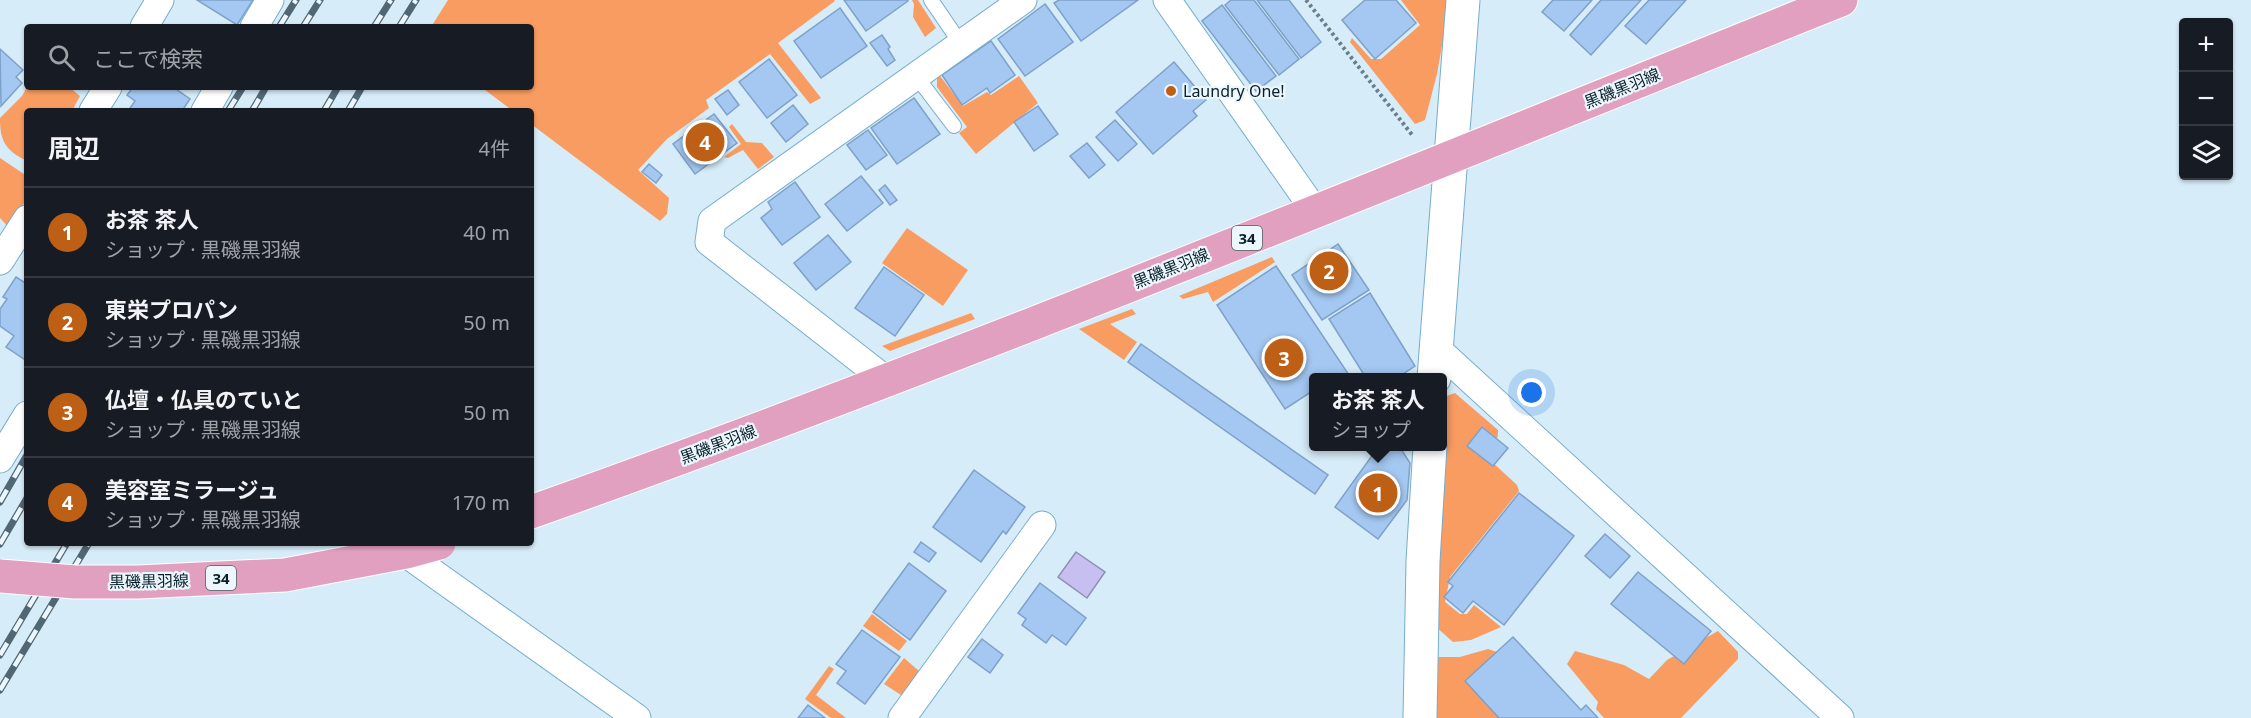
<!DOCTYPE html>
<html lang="ja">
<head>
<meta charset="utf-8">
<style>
	:root { --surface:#171b24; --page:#242831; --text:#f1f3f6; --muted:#9ea1a6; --line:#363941; --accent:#be5f16 }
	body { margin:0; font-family:"Noto Sans","Noto Sans JP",sans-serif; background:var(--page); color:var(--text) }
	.controls { position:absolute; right:18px; top:18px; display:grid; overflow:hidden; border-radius:6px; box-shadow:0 2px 4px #0004 }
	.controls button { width:54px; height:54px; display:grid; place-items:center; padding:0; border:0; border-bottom:2px solid var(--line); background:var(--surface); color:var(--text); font:30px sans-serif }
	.you { position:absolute; left:1532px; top:393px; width:21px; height:21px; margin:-15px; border:4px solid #fff; border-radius:50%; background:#1a73e8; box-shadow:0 0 0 9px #1a73e833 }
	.badge { display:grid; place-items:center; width:39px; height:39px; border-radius:50%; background:var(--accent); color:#fff; font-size:20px; font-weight:700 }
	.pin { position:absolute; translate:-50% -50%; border:3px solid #fff; box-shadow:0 2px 6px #0006 }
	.popup { position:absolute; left:1309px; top:373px; width:138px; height:78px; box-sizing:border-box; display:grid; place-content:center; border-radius:6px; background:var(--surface); filter:drop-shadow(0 2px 4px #0005); font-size:20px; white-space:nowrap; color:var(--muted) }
	.popup b { font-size:22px; color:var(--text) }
	.popup::after { content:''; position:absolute; left:50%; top:100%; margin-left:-12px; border:12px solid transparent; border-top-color:var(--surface) }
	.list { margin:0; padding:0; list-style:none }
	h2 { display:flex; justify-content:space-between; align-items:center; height:78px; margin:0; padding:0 24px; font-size:26px }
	h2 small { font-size:20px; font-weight:400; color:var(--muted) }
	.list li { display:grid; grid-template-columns:39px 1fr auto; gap:18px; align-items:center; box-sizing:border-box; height:90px; padding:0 24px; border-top:2px solid var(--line) }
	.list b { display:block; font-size:22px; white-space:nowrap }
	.list p { margin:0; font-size:20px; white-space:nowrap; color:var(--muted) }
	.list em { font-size:20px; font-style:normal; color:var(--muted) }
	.icon { flex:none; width:33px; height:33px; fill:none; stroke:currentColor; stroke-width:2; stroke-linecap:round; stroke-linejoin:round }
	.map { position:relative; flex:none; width:2251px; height:718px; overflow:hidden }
	.search { position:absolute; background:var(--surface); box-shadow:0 2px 4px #0004; left:24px; top:24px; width:510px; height:66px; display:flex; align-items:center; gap:15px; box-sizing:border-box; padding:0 21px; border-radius:6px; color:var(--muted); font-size:22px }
	.panel { position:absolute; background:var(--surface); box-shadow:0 2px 4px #0004; left:24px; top:108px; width:510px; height:438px; border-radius:6px }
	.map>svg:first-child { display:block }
	.green { fill:#f99c62 }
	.water { fill:#c6bfef; stroke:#8d8fb4; stroke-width:1.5 }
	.building { fill:#a4c8f2; stroke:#7da1c8; stroke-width:1.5 }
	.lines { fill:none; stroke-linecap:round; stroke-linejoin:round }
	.lane-casing { stroke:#76adc9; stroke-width:16 }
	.street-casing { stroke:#76adc9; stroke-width:29 }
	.secondary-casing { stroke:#76adc9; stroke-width:35 }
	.primary-casing { stroke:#fff; stroke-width:35 }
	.path { stroke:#687e8a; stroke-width:4; stroke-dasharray:3 3; stroke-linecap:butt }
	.lane { stroke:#fff; stroke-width:14 }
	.street { stroke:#fff; stroke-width:27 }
	.secondary { stroke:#fff; stroke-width:33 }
	.primary { stroke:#e2a0c0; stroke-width:33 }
	.rail-casing { stroke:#516773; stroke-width:7 }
	.rail { stroke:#ecf7fd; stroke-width:4.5; stroke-dasharray:14; stroke-linecap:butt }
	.primary-bridge-casing { stroke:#fff; stroke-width:35; stroke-linecap:butt }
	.primary-bridge { stroke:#e2a0c0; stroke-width:33 }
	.poi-dot { fill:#be5f16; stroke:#ecf7fd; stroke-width:2 }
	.labels { text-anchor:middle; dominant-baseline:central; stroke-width:4.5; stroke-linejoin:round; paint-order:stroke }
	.shield { fill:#ecf7fd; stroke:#4d606a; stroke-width:1.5 }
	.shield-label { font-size:15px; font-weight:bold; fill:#09202b }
	.street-label { font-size:16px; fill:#09202b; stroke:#ecf7fd }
	.poi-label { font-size:16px; fill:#09202b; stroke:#ecf7fd; text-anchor:start }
</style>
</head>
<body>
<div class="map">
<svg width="2251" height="718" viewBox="0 0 2251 718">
	<rect width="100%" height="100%" fill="#d6ecf8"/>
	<!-- green -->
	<g class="green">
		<path d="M448,0h386l1,1 -57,42 43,55 -11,6 -40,-50 -64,46 3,8 -42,31 -29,31 31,28 -2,16 -7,7 -129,-97v-13h-18l-32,-24h50v-60h-100z"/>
		<path d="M912,0h6l18,28 -11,9 -12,-20 1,-13z"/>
		<path d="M1401,0h49l-13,74 -12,46 -10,4 -65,-82 2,-4 19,21h10l39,-34z"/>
		<path d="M937,72l26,34 24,-14 4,3 28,-19 19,27 -62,51 -17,-21 8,-6 -30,-40z"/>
		<path d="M27,87h42l11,9 -8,15h-45v50c-22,-11 -27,-20 -27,-43l22,-22z"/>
		<path d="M732,124l14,18 16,1 12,14 -16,12 -15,-19 -15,8 -4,-1 17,-13 -12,-17z"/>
		<path d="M0,158l27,18v22l-18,30 -9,-10z"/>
		<path d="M907,228l61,42 -25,36 -61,-43z"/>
		<path d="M1272,257l3,5 -62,40 -5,-10 -25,7 -4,-3z"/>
		<path d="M1132,309l4,5 -26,10 27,18 -13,18 -45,-31z"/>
		<path d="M971,313l4,6 -85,32 -8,-5z"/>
		<path d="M1455,393l43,37c1,12 -8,20 -7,31l26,24 2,6 -69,86 -5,25 15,12h7l7,-9 27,22 -30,13 -18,2 -19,-17 10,-228z"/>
		<path d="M872,614l35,27 -8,10 -36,-25z"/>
		<path d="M1718,631l20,21v7l-57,59h-77l-8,-9 2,-7 -31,-38 8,-13 49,14 25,14 18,-19z"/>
		<path d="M1488,649l9,3 -32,29 34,37h-68l3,-61h26z"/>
		<path d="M904,658l15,13 -18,24 -17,-11z"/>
		<path d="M829,666l5,3 -18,26 30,23h-15l-26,-19z"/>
	</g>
	<!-- water -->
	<path class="water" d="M1076,552l29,20 -18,26 -29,-21z"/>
	<!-- building -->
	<g class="building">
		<path d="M197,0h56l-16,25z"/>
		<path d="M844,0h63l1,1 -42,30z"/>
		<path d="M1059,0h79l-57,41 -27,-38z"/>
		<path d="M1231,0h23l45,59 -20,16 -54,-70z"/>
		<path d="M1257,0h32l32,42 -20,16z"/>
		<path d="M1365,0h31l20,23 -41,36 -33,-39z"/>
		<path d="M1553,0h39l-28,31 -22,-19z"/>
		<path d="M1601,0h40l-50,55 -21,-20z"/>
		<path d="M1649,0h37l-40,44 -21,-18z"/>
		<path d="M1045,4l28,38 -48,34 -27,-37z"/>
		<path d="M1222,5l54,71 -20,15 -54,-70z"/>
		<path d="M840,8l27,38 -46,32 -27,-37z"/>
		<path d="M882,35l8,12 -2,2 7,11 -8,6 -17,-23z"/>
		<path d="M991,41l24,34 -25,18 -3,-5 -25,17 -20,-30z"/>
		<path d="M0,49l23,21 -7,7 6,6 -21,23z"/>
		<path d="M769,59l28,36 -30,23 -28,-36z"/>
		<path d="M1174,62l32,38 -13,11 4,5 -44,38 -37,-42z"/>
		<path d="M133,87h40l17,12 -8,12h-54l7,-10 -8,-6z"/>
		<path d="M728,90l11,15 -12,10 -12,-16z"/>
		<path d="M914,98l26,36 -43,30 -26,-36z"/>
		<path d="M793,105l15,19 -22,18 -15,-19z"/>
		<path d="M1038,106l20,28 -24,17 -20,-29z"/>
		<path d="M714,114l23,29 -42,31 -22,-30z"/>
		<path d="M1115,120l22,24 -19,17 -22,-24z"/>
		<path d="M868,130l19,25 -21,15 -19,-25z"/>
		<path d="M1087,143l18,22 -16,13 -19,-22z"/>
		<path d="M649,164l13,11 -6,8 -14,-11z"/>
		<path d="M861,176l22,27 -36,28 -22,-27z"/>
		<path d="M795,182l25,35 -38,28 -21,-27 11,-9 -4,-7z"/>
		<path d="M885,185l12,15 -7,5 -11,-15z"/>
		<path d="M828,235l23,27 -35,28 -22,-27z"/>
		<path d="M1338,244l31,46 -47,30 -30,-45z"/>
		<path d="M1276,266l73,109 -4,3h-31v12l-29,19 -68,-104z"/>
		<path d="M884,267l40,28 -29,41 -40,-28z"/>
		<path d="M16,277l11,7v77l-21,-14 8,-11 -14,-10v-17l7,-10 -4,-2z"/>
		<path d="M1370,293l45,73 -18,12h-31l-37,-59z"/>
		<path d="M1141,344l187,131 -13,19 -187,-132z"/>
		<path d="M1482,427l26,21 -15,18 -26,-20z"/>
		<path d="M1379,446h20l11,17 -3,37 -29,39 -43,-32z"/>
		<path d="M974,470l51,37 -19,27 -3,-3 -22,31 -48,-35z"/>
		<path d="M1519,493l55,43 -70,89 -31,-24 -10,12 -19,-16 9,-11 -5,-4z"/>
		<path d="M1605,534l25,22 -20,22 -25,-22z"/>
		<path d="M921,542l15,11 -7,9 -15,-10z"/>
		<path d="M909,563l37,28 -36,49 -37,-28z"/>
		<path d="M1638,572l73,59 -27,33 -73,-60z"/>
		<path d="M1040,583l46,35 -20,27 -14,-10 -6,8 -24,-18 4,-6 -8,-6z"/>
		<path d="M862,630l38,27 -35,47 -28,-21 9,-12 -10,-7z"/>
		<path d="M1513,637l68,73 5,-5 12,13h-99l-34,-37z"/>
		<path d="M982,639l21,16 -13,18 -22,-16z"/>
		<path d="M808,705l17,13h-27z"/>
	</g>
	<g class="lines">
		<defs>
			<g id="lane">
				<path d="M931,0l30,44"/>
				<path d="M916,76l38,50"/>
			</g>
			<g id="street">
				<path d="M1167,0l148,211"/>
				<path d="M144,27l16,-27"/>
				<path d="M254,27l16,-27"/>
				<path d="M93,111l15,-24"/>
				<path d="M205,111l14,-24"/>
				<path d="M0,261l27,-42"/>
				<path d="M1436,348l404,370"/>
				<path d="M886,380l-177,-138 3,-21 311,-221"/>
				<path d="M0,459l27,-44"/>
				<path d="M394,545l243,173"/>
				<path d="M902,718l140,-193"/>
			</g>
			<g id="secondary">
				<path d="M1434,378l29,-378"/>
				<path d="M1420,718l3,-157 7,-115"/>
			</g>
			<path id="primary" d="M531,512c442,-157 874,-338 1310,-512"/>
		</defs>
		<!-- lane casing -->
		<use href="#lane" class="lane-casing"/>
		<!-- street casing -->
		<use href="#street" class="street-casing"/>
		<!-- secondary casing -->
		<use href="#secondary" class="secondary-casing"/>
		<!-- primary casing -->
		<use href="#primary" class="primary-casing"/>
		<!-- path -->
		<path class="path" d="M1306,0l107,136"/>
		<!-- lane -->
		<use href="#lane" class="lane"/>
		<!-- street -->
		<use href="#street" class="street"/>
		<!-- secondary -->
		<use href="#secondary" class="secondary"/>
		<!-- primary -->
		<use href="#primary" class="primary"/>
		<defs>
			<g id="rail">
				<path d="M279,27l17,-27"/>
				<path d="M303,27l17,-27"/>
				<path d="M374,27l17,-27"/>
				<path d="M399,27l17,-27"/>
				<path d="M228,111l15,-24"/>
				<path d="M252,111l14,-24"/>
				<path d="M324,111l14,-24"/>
				<path d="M348,111l14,-24"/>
				<path d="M0,502l27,-47"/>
				<path d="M0,544l27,-46"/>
				<path d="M0,655l67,-112"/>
				<path d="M0,690l89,-147"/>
			</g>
		</defs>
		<!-- rail casing -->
		<use href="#rail" class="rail-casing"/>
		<!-- rail -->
		<use href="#rail" class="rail"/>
		<defs>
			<path id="primary-bridge" d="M0,576l75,6h63l147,-7 121,-23 33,-9"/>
		</defs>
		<!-- primary-bridge casing -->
		<use href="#primary-bridge" class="primary-bridge-casing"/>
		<!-- primary-bridge -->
		<use href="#primary-bridge" class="primary-bridge"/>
	</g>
	<!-- markers -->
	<circle class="poi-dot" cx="1171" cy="91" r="6"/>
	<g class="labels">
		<!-- shield labels -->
		<g class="shield">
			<rect x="1232" y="226" width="30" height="24" rx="4.5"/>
			<rect x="206" y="566" width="30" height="24" rx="4.5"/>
		</g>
		<g class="shield-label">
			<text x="1247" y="238">34</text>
			<text x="221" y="578">34</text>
		</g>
		<!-- street labels -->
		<g class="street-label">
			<text transform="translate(1622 88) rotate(-22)">黒磯黒羽線</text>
			<text transform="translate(1171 268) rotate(-22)">黒磯黒羽線</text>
			<text transform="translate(718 444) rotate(-21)">黒磯黒羽線</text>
			<text transform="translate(149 581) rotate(-1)">黒磯黒羽線</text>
		</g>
		<!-- poi labels -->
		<g class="poi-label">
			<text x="1183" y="91">Laundry One!</text>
		</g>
	</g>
</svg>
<div class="controls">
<button>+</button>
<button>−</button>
<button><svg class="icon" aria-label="layers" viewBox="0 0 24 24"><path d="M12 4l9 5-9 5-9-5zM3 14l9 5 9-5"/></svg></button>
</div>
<div class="you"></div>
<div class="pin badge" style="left:1378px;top:493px">1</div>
<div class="popup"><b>お茶 茶人</b>ショップ</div>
<div class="pin badge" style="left:1329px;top:271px">2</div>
<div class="pin badge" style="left:1284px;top:358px">3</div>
<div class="pin badge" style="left:705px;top:142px">4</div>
<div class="search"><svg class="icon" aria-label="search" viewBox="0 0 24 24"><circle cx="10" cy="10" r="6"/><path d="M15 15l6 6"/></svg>ここで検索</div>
<section class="panel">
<h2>周辺<small>4件</small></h2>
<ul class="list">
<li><span class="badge">1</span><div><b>お茶 茶人</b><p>ショップ · 黒磯黒羽線</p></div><em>40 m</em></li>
<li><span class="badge">2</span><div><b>東栄プロパン</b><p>ショップ · 黒磯黒羽線</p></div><em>50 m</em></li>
<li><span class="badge">3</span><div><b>仏壇・仏具のていと</b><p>ショップ · 黒磯黒羽線</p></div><em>50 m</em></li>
<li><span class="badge">4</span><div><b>美容室ミラージュ</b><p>ショップ · 黒磯黒羽線</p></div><em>170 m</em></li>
</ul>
</section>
</div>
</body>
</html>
